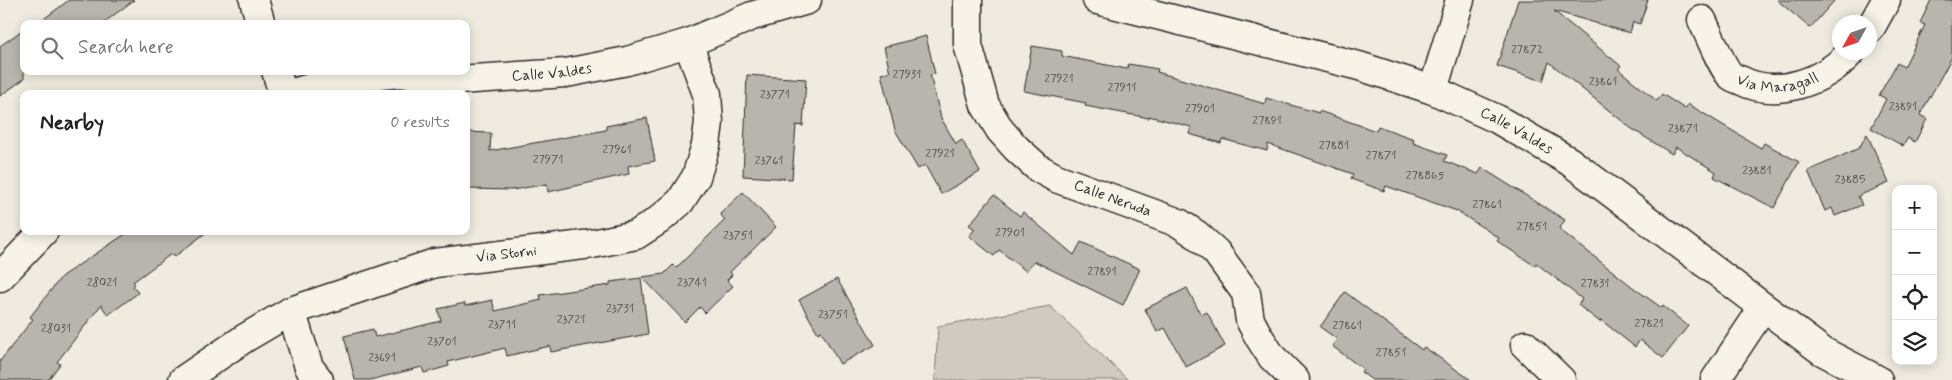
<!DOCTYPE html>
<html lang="en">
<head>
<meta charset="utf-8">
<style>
	:root { --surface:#fff; --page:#f6f6f6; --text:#202124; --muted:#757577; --line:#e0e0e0 }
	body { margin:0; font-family:Mynerve,sans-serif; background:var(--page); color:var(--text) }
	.controls { position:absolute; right:15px; bottom:15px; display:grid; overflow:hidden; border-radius:10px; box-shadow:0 2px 12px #0003 }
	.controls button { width:45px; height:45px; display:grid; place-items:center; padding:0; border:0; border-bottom:1px solid var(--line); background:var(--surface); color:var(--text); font:25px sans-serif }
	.compass { position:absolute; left:1832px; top:15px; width:45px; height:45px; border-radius:50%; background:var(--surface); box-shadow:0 2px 12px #0003; rotate:230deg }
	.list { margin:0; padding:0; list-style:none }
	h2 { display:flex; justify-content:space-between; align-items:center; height:65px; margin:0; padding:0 20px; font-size:21px }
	h2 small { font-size:16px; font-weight:400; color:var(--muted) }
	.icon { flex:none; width:28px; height:28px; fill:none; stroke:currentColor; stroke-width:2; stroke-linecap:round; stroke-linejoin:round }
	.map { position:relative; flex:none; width:1952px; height:380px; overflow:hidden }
	.search { position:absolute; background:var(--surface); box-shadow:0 2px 12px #0003; left:20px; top:20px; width:450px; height:55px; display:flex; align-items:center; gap:12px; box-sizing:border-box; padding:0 18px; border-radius:10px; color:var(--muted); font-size:19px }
	.panel { position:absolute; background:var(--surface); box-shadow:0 2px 12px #0003; left:20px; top:90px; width:450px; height:145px; border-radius:10px }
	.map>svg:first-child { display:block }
	.green { fill:#cfcbc2; stroke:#7d7b76 }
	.building { fill:#b8b5ae; stroke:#2b2b2b }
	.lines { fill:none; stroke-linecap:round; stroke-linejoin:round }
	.minor-casing { stroke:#2b2b2b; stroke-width:31 }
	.tertiary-casing { stroke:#2b2b2b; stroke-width:31 }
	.minor { stroke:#f7f3e8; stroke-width:28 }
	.tertiary { stroke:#f7f3e8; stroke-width:28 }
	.labels { text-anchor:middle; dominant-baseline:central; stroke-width:5; stroke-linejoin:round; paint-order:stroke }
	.number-label { font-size:12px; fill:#4e4e4c }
	.street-label { font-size:15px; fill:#2b2b2b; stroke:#f7f3e8 }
</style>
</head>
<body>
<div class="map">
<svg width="1952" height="380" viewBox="0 0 1952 380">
	<rect width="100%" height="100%" fill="#efebe0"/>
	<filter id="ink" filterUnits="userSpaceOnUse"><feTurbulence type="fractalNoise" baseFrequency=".02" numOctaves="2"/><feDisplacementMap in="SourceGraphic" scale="10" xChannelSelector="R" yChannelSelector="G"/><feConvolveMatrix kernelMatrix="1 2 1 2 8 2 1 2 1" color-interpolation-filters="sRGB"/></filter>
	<g filter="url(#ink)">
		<!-- green -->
		<path class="green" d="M1050,306l78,74h-193l3,-54z"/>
		<!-- building -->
		<g class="building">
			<path d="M69,0h65l-32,24h-65z"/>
			<path d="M1518,0h130l-8,24 -7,-2 -3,11 -76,-22 67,55 -3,3 39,32 5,-7 23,15 3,-5 73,44 3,-5 35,19 -25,46 -60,-31 2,-5 -40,-25 -4,7 -40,-25 -83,-67 -6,19 -46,-15z"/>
			<path d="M1777,0h58l-25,28z"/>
			<path d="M1931,0h21v57l-32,58 7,4 -12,23 -7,-4 -5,8 -32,-18 15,-29 -7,-4 18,-32 7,4 21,-42 -5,-2z"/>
			<path d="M24,29v50l-24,17v-50z"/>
			<path d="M926,36l9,38 -5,1 11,43 15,26 6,-4 18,32 -39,22 -16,-29 -7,4 -23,-39 -14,-56 9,-2 -6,-25z"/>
			<path d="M1032,46l30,5v5l65,13 1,-5 30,5 -1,3 108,32 1,-6 53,15v-2l57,20 2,-5 36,13 -1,4 34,12 -3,6 34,13 4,-6 83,52 -6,9 75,59 28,20 1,-2 25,20 -25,32 -23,-18 -5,7 -34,-27 -1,2 -22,-17 4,-6 -46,-36 -1,3 -38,-25 2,-3 -42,-27 -71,-25 -2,5 -33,-12 2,-5 -85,-30 -1,7 -45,-12 -1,4 -32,-9 2,-7 -42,-11v2l-64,-12 1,-3 -62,-12z"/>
			<path d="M747,75l59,4 -3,47 -7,-1 -4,54 -49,-3z"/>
			<path d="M647,118l8,43 -27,5 1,8 -81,18 -1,-8 -35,6 -46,-1v-57l25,1 -1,18 116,-21v-4z"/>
			<path d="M1867,134l22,49 -31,13 4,9 -27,11 -3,-8 -7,3 -17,-40 51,-23z"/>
			<path d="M743,192l33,35 -46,45 2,3 -5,5 6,6 -28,27 -5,-6 -15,15 -43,-45 22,-3 9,-9 3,3 49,-48 -5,-6z"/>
			<path d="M994,195l26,21 3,-4 51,43 7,-13 59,27 -17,36 -89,-44 -8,10 -27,-21 -5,6 -25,-20 6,-7 -6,-4z"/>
			<path d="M130,231h78l-34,26 -3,-3 -38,28 2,2 -2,2 5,7 -30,22 -7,-10 -44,57 3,2 -12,16h-48v-19l33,-42 -3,-2 32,-41z"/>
			<path d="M641,278l7,56 -97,18 -1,-6 -43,10 -2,-8 -57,14 1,4 -25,7 -2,-6 -52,13h-15l-11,-44 29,-7 2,8 66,-16 -3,-12 27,-6v3l27,-6 3,11 46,-11 -1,-5 70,-10v-3z"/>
			<path d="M837,279l38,66 -35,19 -19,-33 -3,2 -19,-33z"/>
			<path d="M1187,288l14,27 6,-3 18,34 -39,21 -21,-39 -8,4 -12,-23z"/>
			<path d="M1345,292l77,58 2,-3 47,33h-99l-11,-8 2,-3 -31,-23 5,-7 -17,-12z"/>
		</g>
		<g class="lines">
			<defs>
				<g id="minor">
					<path id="s1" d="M968,0v45l17,60 15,25 16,18 22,20 18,10 123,45 18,12 19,17 30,41 4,27 9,17 13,20 23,23"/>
					<path id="s2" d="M1702,20c6,12 20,47 28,55 2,2 7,4 10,5 36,19 84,2 111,-28"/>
					<path d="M1870,29l16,-29"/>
					<path d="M291,311l18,56 10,13"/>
					<path d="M1525,345l36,35"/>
					<path id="s3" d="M183,380l62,-42 46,-27 144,-48 157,-19 44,-9 23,-15 21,-18 16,-25 10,-32 3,-23 -2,-28 -19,-51"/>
					<path d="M1715,380l48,-72"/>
				</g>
				<g id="tertiary">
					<path d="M254,0l7,24"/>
					<path id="s4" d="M1097,0l262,66 74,24 64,29 72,42 253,190 56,29"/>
					<path d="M276,71l7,23"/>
					<path d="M1433,90l27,-90"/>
					<path id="s5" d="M289,94l54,-15 57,-6 58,7 108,-7 61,-12 61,-18 64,-27 55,-16"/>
					<path d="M0,277l44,-46"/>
				</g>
			</defs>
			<!-- minor casing -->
			<use href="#minor" class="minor-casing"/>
			<!-- tertiary casing -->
			<use href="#tertiary" class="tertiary-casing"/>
			<!-- minor -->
			<use href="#minor" class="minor"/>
			<!-- tertiary -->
			<use href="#tertiary" class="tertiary"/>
		</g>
	</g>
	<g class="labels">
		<!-- number labels -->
		<g class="number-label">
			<text x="1527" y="50">27872</text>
			<text x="907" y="75">27931</text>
			<text x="1059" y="79">27921</text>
			<text x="1603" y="82">23861</text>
			<text x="1122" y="88">27911</text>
			<text x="775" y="95">23771</text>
			<text x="1903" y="107">23891</text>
			<text x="1200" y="109">27901</text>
			<text x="1267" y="121">27891</text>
			<text x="1683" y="129">23871</text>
			<text x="1334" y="146">27881</text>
			<text x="617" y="150">27961</text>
			<text x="940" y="154">27921</text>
			<text x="1381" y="156">27871</text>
			<text x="548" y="160">27971</text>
			<text x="769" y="161">23761</text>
			<text x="1757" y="171">23881</text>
			<text x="1425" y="176">278865</text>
			<text x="1850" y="180">23885</text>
			<text x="1487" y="205">27861</text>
			<text x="1532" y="227">27851</text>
			<text x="1010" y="233">27901</text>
			<text x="738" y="236">23751</text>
			<text x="1102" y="272">27891</text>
			<text x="102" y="283">28021</text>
			<text x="692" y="283">23741</text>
			<text x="1595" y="284">27831</text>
			<text x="620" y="309">23731</text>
			<text x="833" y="315">23751</text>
			<text x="571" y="320">23721</text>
			<text x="1649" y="324">27821</text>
			<text x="502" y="325">23711</text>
			<text x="1347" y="326">27861</text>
			<text x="56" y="329">28031</text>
			<text x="442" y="342">23701</text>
			<text x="1391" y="353">27851</text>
			<text x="382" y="358">23691</text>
		</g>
		<!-- street labels -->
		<g class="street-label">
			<text stroke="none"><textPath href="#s5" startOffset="266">Calle Valdes</textPath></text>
			<text stroke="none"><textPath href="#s2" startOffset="112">Via Maragall</textPath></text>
			<text stroke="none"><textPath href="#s4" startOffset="441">Calle Valdes</textPath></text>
			<text stroke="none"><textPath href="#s1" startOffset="271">Calle Neruda</textPath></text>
			<text stroke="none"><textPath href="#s3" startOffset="352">Via Storni</textPath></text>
		</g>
	</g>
</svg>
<div class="controls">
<button>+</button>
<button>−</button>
<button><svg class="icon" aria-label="locate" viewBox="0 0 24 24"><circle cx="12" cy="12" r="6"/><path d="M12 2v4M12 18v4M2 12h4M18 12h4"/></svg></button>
<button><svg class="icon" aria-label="layers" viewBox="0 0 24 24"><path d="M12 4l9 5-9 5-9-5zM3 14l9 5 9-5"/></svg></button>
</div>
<svg class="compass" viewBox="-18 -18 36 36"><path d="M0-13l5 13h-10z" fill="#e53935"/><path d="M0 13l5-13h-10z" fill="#757577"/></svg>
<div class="search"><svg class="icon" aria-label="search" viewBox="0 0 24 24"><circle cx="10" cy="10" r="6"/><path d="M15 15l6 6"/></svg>Search here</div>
<section class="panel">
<h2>Nearby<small>0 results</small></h2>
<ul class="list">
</ul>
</section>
</div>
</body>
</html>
